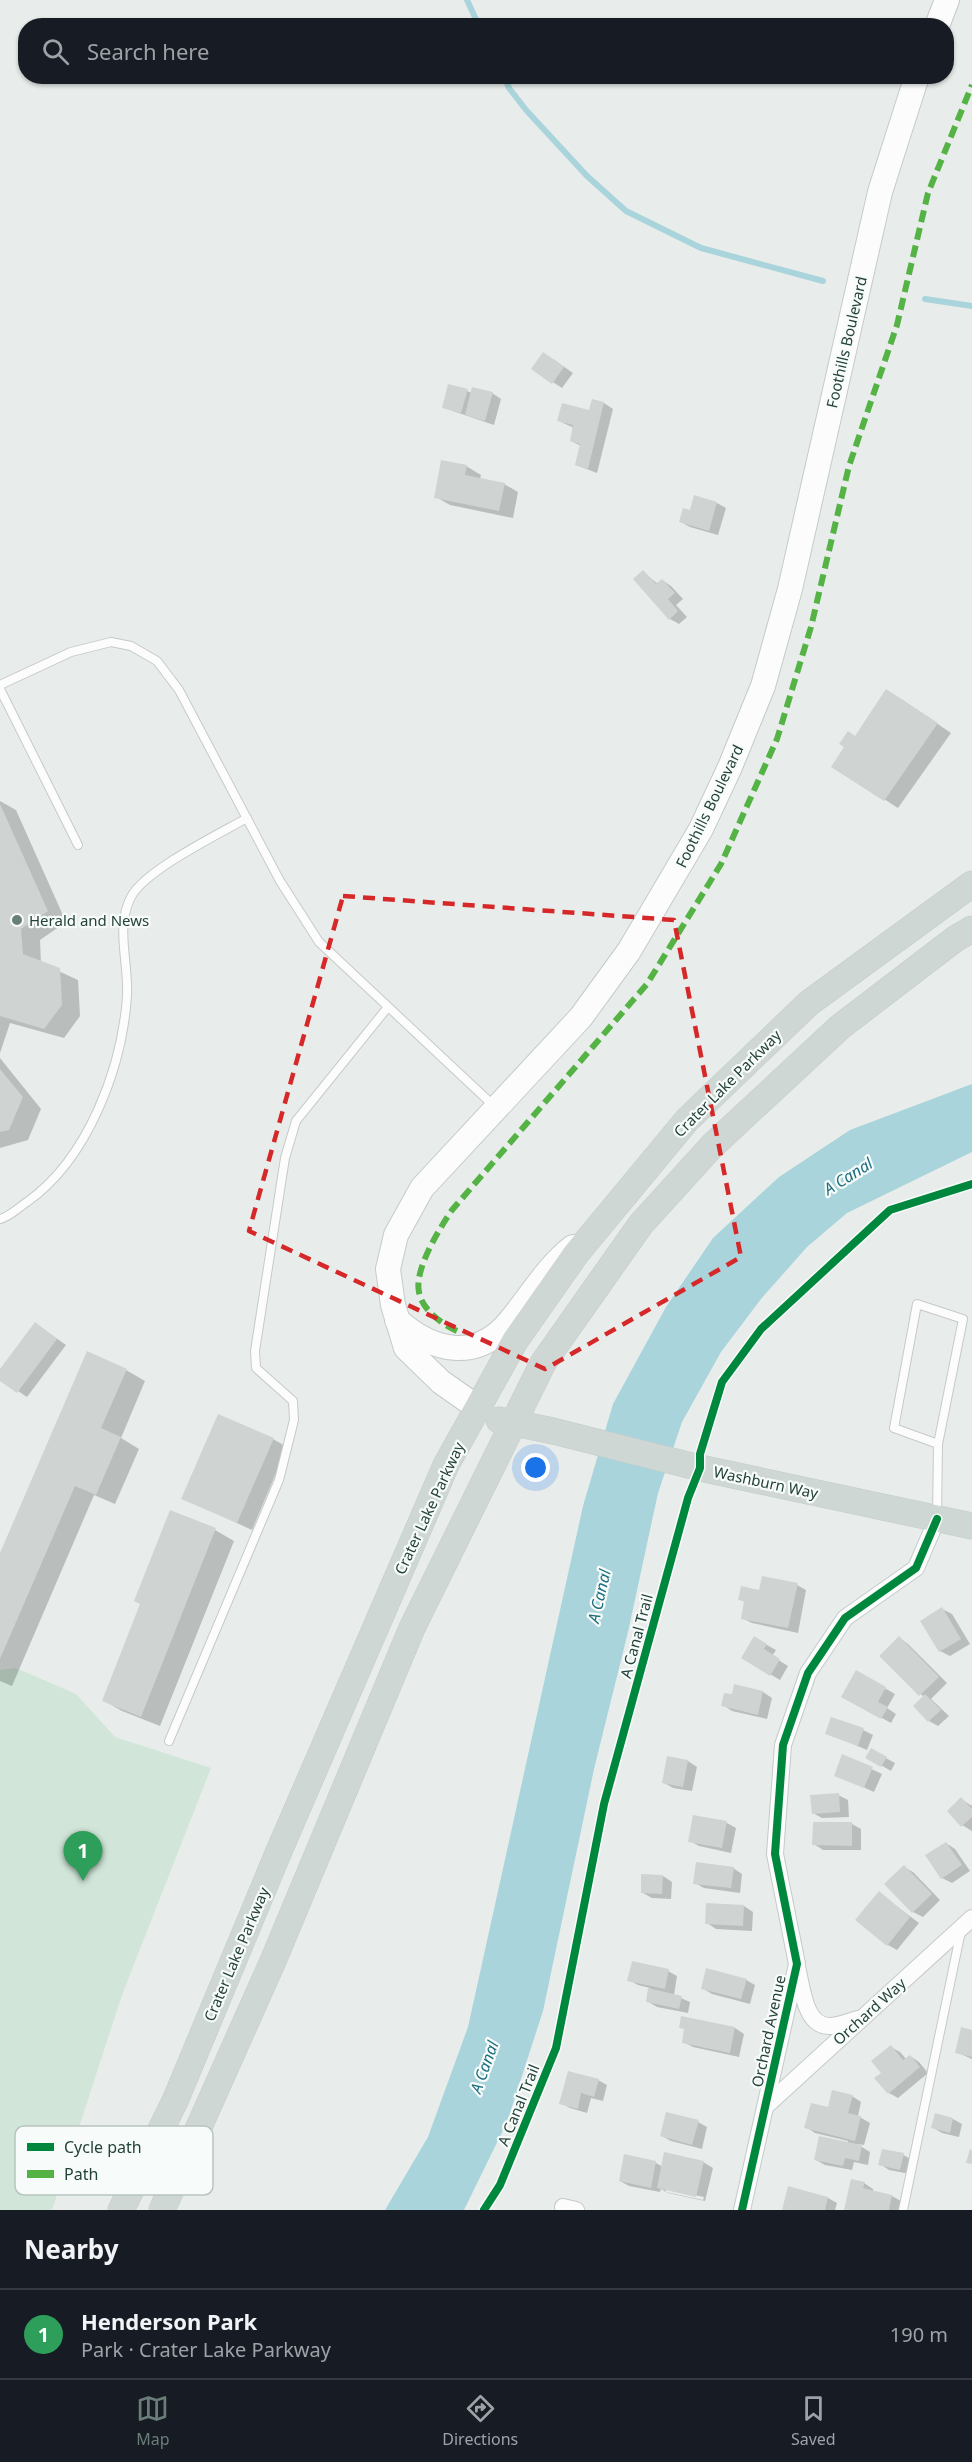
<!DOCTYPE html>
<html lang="en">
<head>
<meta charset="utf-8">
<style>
	:root { --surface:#171b24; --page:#242831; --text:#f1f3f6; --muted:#9ea1a6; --line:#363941; --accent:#697e78 }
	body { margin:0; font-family:"Noto Sans",sans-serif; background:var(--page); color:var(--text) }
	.you { position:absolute; left:536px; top:1468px; width:21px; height:21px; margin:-15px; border:4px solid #fff; border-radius:50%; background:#1a73e8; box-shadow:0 0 0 9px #1a73e833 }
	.badge { display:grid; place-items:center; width:39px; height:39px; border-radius:50%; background:var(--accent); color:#fff; font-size:20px; font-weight:700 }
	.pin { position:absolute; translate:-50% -50px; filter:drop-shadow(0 2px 3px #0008) }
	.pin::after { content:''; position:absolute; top:32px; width:21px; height:18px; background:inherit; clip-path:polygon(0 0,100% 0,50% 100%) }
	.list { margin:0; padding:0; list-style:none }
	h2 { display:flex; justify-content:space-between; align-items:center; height:78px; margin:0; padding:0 24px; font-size:26px }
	h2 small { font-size:20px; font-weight:400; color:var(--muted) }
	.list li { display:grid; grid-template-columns:39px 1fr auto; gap:18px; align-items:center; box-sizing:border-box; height:90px; padding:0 24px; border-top:2px solid var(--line) }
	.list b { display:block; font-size:22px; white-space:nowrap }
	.list p { margin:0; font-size:20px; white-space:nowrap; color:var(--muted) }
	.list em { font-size:20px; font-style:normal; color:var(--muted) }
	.icon { flex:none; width:33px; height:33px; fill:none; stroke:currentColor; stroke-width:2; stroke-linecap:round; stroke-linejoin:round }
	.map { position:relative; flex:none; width:972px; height:2210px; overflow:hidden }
	.search { position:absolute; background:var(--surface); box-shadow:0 2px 4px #0004; left:18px; right:18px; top:18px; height:66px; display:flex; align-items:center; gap:15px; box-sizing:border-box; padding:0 21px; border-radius:24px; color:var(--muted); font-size:22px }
	.sheet { height:168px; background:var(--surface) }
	nav { display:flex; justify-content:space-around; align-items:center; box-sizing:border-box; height:84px; border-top:2px solid var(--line); background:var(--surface); font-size:16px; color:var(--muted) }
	nav a { display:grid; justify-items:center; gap:3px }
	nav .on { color:var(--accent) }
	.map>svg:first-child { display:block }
	.green { fill:#d1e6d8 }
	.water { fill:#a9d4db }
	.shadow { fill:#0003; fill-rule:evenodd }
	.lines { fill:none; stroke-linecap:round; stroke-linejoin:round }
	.stream { stroke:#a9d4db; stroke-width:6 }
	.building { fill:#cfd4d2 }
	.service-casing { stroke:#c5cac8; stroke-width:10 }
	.minor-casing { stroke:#c5cac8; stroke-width:18 }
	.secondary-casing { stroke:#c3cbc8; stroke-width:26 }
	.primary-casing { stroke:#c3ccc9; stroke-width:27 }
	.service { stroke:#fcfcfc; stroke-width:8 }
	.minor { stroke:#fcfcfc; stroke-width:16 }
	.secondary { stroke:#fcfcfc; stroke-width:24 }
	.primary { stroke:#cfd7d5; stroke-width:26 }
	.quiet { stroke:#55b346; stroke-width:6; stroke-dasharray:12 6; stroke-linecap:butt }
	.cycleway-casing { stroke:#f7fbf9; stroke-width:11 }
	.cycleway { stroke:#00873e; stroke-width:8 }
	.marked { fill:none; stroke:#d62828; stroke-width:4.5; stroke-dasharray:12 8; stroke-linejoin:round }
	.poi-dot { fill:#697e78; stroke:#f7fbf9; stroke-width:2 }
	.labels { text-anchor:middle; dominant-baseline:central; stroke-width:4.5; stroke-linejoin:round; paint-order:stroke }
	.street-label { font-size:15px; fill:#24423a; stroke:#f7fbf9 }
	.poi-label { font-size:15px; fill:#24423a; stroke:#f7fbf9; text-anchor:start }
	.water-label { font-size:16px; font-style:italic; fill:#1c6f80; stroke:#f7fbf9 }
	.key { fill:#f7fbf9; stroke:#b8c4c0; stroke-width:1.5 }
	.key-label { font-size:16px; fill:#24423a }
</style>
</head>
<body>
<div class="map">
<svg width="972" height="2210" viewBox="0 0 972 2210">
	<rect width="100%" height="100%" fill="#e8edeb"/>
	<!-- green -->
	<path class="green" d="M16,1668l60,26 39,43 96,31 -89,227 -70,215h-52v-540z"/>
	<!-- water -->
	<path class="water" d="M972,1084v68l-125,61 -40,34 -46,52 -40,53 -39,70 -24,71 -30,139 -34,137 -51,242 -36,111 -43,88h-79l43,-73 40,-110 115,-521 30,-102 53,-97 47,-69 66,-61 71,-47z"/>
	<!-- shadow -->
	<g class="shadow">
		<path d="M553,359l20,14 -11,15 -29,-19z"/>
		<path d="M467,391l5,2h20l9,6 -7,26 -47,-16z"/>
		<path d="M604,403l9,6 -16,64 -21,-8 5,-19 -10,-5 3,-13 -15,-7 31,-9z"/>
		<path d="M466,466l15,9 -1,4 24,5 14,8 -5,26 -63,-13 -14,-8z"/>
		<path d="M717,503l9,5 -8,27 -28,-8 -9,-5 10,-10z"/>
		<path d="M643,572l15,12 4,-4 9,6 12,13 -7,6 11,12 -8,7 -9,-5z"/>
		<path d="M901,699l50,34 -53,75 -14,-9 -28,-62z"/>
		<path d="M0,801l16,9 50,112 -26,18 1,23 37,17 2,36 -16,22 -54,-15 -10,30z"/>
		<path d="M0,1058l41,51 -13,31 -28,8z"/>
		<path d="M36,1324l30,21 -39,52 -27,-18v-8z"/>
		<path d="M126,1370l19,11 -24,57 18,11 -24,55 -21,-9 -82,191 -12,-5v-124z"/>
		<path d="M273,1439l14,8 -35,83 -69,-32z"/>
		<path d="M215,1530l19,11 -74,185 -38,-15 -19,-11z"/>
		<path d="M797,1585l9,5 -8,43 -46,-10 -10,-5 4,-15 -6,-4z"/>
		<path d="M942,1609l10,5 18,30 -20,12 -10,-5z"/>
		<path d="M754,1638l22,12 -4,6 16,10 -8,14 -37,-22z"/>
		<path d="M899,1638l9,6 39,39 -16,16 18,17 -11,10 -9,-5 -14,-15 9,-9 -43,-41z"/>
		<path d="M857,1672l38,22 -8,14 9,6 -5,9 -48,-27z"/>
		<path d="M735,1686l28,6 9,6 -5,21 -35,-8 -9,-6 10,-9z"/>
		<path d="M863,1730l10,5 -6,15 -40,-17z"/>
		<path d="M871,1750l24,13 -4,8 -24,-14z"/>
		<path d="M843,1756l39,18 -8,18 -38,-17z"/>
		<path d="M688,1761l9,6 -5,24 -19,-3 -10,-6z"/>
		<path d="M838,1795l10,5 1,17 -27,1 -9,-5z"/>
		<path d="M961,1799l11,7v25l-10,-6z"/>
		<path d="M727,1823l9,5 -5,25 -32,-7 -9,-5z"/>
		<path d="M852,1824l9,5v21h-38l-9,-6z"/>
		<path d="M946,1843l9,6 15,22 -18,12 -10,-5z"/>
		<path d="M904,1867l9,5 27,28 -17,17 -10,-5 -27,-28z"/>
		<path d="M733,1868l9,6 -2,19 -36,-5 -9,-5z"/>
		<path d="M663,1876l9,6 -1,17 -19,-1 -9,-5z"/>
		<path d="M879,1893l40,30 -22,27 -9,-5z"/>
		<path d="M744,1906l9,6 -1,19 -36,-2 -9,-6z"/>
		<path d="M668,1971l9,5 -3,19 16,7 -2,11 -31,-6 -10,-6 3,-13 -12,-3 -9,-5z"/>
		<path d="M746,1980l9,5 -5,19 -38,-10 -10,-6z"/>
		<path d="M681,2027l54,1 9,6 -5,23 -46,-10 -10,-5 3,-12z"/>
		<path d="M972,2032v27l-16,-7z"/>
		<path d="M891,2047l9,5 6,7 4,-3 9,6 9,11 -30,25 -9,-5 -6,-20z"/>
		<path d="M598,2080l9,5 -4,16 -12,-3 -4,15 -17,-5 -9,-5z"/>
		<path d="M852,2096l9,6 -3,14 12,7 -6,22 -7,-1 13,8 -2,13 -14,-3 -2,8 -27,-5 -9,-5 32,-16v-3l-33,-8 -9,-6 23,-18z"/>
		<path d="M936,2115l17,4 9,5 -3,13 -17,-4 -10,-6z"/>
		<path d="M698,2122l9,5 -5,22 -31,-8 -9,-5z"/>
		<path d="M903,2155l10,5 -3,14 -21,-4 -9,-6z"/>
		<path d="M703,2162l10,6 -8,33 -37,-8 -7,-4 -1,3 -31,-6 -9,-5 36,-18 7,4zM666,2189l38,8 -1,3 -37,-8z"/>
		<path d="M864,2183l9,6v3l19,4 9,5 -2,9h-53z"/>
		<path d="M789,2188l39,10 9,5 -2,7h-51z"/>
	</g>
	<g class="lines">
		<!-- stream -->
		<g class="stream">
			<path d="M467,0l12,26"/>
			<path d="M504,76l5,12 17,22 61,66 39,35 75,37 122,33"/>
			<path d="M925,299l47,7"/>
		</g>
	</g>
	<!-- building -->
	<g class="building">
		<path d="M543,352l21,15 -12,17 -21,-15z"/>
		<path d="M448,384l20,5 -7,24 -19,-5z"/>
		<path d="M472,387l21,5 -8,29 -20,-6z"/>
		<path d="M592,399l12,3 -16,67 -13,-4 5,-21 -10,-3 3,-16 -16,-4 5,-18 27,7z"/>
		<path d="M441,460l26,5 -2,10 40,8 -6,28 -65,-13z"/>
		<path d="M694,495l23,7 -8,29 -30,-9 4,-14 7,2z"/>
		<path d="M643,570l13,14 6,-5 13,14 -7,6 10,12 -9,9 -36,-41z"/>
		<path d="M886,689l52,34 -54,78 -53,-34 13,-20 -5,-3 9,-13 7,5z"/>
		<path d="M0,804l48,107 -27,18 2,25 37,14 2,37 -18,24 -44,-13z"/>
		<path d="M0,1069l23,28 -14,33 -9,2z"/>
		<path d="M35,1322l22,17 -40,54 -17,-12v-12z"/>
		<path d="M87,1351l40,18 -26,59 20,9 -25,58 -21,-9 -75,173v-106z"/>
		<path d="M218,1414l56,24 -37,85 -56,-24z"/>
		<path d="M170,1510l46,18 -75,189 -39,-16 38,-97 -6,-3z"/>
		<path d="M762,1576l36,7 -10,45 -47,-9 3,-18 -6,-1 3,-14 18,4z"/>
		<path d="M942,1607l19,32 -22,13 -19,-31z"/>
		<path d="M754,1636l13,8 -3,5 16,10 -10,17 -29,-18z"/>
		<path d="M899,1636l40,41 -20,19 -40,-40z"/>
		<path d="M856,1670l30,17 -8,15 10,5 -7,12 -40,-22z"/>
		<path d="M734,1684l29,7 -5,24 -37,-9 3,-13 8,1z"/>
		<path d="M925,1694l16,16 -13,12 -15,-16z"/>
		<path d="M831,1717l33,11 -6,18 -33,-12z"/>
		<path d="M871,1748l16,9 -6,10 -16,-9z"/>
		<path d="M842,1754l31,13 -9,21 -30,-12z"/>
		<path d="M667,1756l21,4 -5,27 -21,-4z"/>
		<path d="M839,1793l1,19 -28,2 -2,-19z"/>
		<path d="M961,1797l11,12v8l-11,10 -14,-16z"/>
		<path d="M693,1815l34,6 -5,27 -34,-6z"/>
		<path d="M813,1822h39v24l-40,-1z"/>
		<path d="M946,1842l16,23 -21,14 -16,-24z"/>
		<path d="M696,1862l38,5 -3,21 -38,-4z"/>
		<path d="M904,1865l28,29 -20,19 -28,-29z"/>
		<path d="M641,1874l22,1 -1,19 -21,-1z"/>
		<path d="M879,1891l31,26 -23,29 -32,-26z"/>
		<path d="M706,1903l38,2 -1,21 -38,-2z"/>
		<path d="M632,1961l37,8 -4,20 -38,-8z"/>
		<path d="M706,1968l41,11 -6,20 -40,-10z"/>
		<path d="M648,1988l34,8 -3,13 -33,-7z"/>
		<path d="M681,2016l54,11 -5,26 -48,-10 2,-14 -5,-1z"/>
		<path d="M961,2027l11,3v27l-17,-4z"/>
		<path d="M891,2045l12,15 7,-5 10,12 -32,27 -14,-16 7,-5 -10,-12z"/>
		<path d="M568,2071l31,8 -5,18 -13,-4 -3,16 -19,-5z"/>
		<path d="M832,2090l21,5 -5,18 13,3 -6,25 -51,-13 7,-25 17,4z"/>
		<path d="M666,2112l33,8 -7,25 -32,-9z"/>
		<path d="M935,2113l18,5 -3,15 -19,-5z"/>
		<path d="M819,2136l43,9 -3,16 -14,-3 -2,8 -29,-6z"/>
		<path d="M882,2149l22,4 -4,17 -22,-5z"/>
		<path d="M970,2149l2,1v14l-6,-1z"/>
		<path d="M664,2152l40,9 -8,36 -39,-9z"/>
		<path d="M624,2154l32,7 -5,27 -32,-7z"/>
		<path d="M851,2179l14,3 -2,6 29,7 -3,15h-45z"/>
		<path d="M788,2186l40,11 -3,13h-43z"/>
	</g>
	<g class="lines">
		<defs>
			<g id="service">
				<path d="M0,685l71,-33 40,-10 20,4 26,15 22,29 101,191 39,61 175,164"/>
				<path d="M0,689l78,156"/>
				<path d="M0,1219c9,-2 18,-11 27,-17 61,-43 95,-134 100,-206 2,-33 -12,-69 4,-99 14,-27 88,-63 116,-79"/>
				<path d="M937,1515l1,-71 25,-125 -46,-15 -23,124 44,16"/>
				<path d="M169,1741l110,-261 15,-60 -1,-19 -37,-33 -1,-17 30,-193 11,-37 92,-114"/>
				<path d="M903,2210l58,-279"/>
			</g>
			<g id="minor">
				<path d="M797,1967c5,18 7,60 33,59 9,0 20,-5 28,-7"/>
				<path d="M767,2105l205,-187"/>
				<path d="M563,2207l13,3"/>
				<path d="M742,2210l55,-246 -22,-110 8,-109 25,-72 37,-55 71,-50 21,-49"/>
			</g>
			<g id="secondary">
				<path d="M937,26l10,-26"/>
				<path d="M397,1320c36,32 80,42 113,1 21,-25 37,-54 63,-74"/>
				<path d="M478,1408l-37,-26 -35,-34 -13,-43 -5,-36 8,-34 26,-47 159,-171 48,-66 72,-122 29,-62 33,-81 27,-97 90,-397 37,-116"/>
			</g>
			<g id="primary">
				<path d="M499,1420l54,11 147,37 272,58"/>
				<path d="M121,2210l54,-109 104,-250 167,-386 69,-124 61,-87 111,-134 122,-117 163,-119"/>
				<path d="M162,2210l111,-249 139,-333 131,-265 98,-139 71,-78 128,-119 115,-88 17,-10"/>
			</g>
		</defs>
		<!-- service casing -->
		<use href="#service" class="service-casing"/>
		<!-- minor casing -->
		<use href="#minor" class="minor-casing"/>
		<!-- secondary casing -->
		<use href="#secondary" class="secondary-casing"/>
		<!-- primary casing -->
		<use href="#primary" class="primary-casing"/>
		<!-- service -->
		<use href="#service" class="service"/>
		<!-- minor -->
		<use href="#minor" class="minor"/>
		<!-- secondary -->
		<use href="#secondary" class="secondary"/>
		<!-- primary -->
		<use href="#primary" class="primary"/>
		<!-- quiet -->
		<path class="quiet" d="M457,1331c-15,-7 -35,-21 -38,-39 -5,-23 21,-64 33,-82l195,-226 74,-120 56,-125 34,-112 38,-161 48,-141 31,-132 44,-108"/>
		<defs>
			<g id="cycleway">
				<path d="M484,2210l16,-25 56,-137 48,-244 84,-306 12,-30v-14l22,-72 39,-53 129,-119 82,-26"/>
				<path d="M742,2210l55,-246 -22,-110 8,-109 25,-72 37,-55 71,-50 21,-49"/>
			</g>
		</defs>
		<!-- cycleway casing -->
		<use href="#cycleway" class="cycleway-casing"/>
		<!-- cycleway -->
		<use href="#cycleway" class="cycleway"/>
	</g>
	<!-- marked area -->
	<path class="marked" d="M343,896l331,24 67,337 -196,112 -296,-138z"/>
	<!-- markers -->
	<circle class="poi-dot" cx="17" cy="920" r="6"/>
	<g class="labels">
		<!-- street labels -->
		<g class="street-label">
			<text transform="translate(846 342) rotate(-77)">Foothills Boulevard</text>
			<text transform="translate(709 806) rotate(-64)">Foothills Boulevard</text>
			<text transform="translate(727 1083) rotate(-45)">Crater Lake Parkway</text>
			<text transform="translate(766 1482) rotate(12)">Washburn Way</text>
			<text transform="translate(429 1508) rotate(-65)">Crater Lake Parkway</text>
			<text transform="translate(636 1636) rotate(-75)">A Canal Trail</text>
			<text transform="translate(236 1954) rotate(-67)">Crater Lake Parkway</text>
			<text transform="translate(869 2011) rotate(-42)">Orchard Way</text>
			<text transform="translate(768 2031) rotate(-78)">Orchard Avenue</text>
			<text transform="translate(518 2105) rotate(-68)">A Canal Trail</text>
		</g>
		<!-- poi labels -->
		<g class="poi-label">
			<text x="29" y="920">Herald and News</text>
		</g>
		<!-- water labels -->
		<g class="water-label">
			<text transform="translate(848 1176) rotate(-32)">A Canal</text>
			<text transform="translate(599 1596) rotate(-77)">A Canal</text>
			<text transform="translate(484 2067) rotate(-70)">A Canal</text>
		</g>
	</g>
	<!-- legend -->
	<rect x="15" y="2126" width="198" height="69" rx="9" class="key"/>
	<rect x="27" y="2143" width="27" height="8" fill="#00873e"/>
	<rect x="27" y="2170" width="27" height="8" fill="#55b346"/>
	<g class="key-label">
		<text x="64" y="2153">Cycle path</text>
		<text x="64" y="2180">Path</text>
	</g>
</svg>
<div class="you"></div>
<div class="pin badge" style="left:83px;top:1881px;background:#2e9e5b">1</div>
<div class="search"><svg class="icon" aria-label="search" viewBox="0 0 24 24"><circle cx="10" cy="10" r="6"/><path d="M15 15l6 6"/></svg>Search here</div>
</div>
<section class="sheet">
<h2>Nearby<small></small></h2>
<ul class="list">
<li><span class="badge" style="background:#2e9e5b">1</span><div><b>Henderson Park</b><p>Park · Crater Lake Parkway</p></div><em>190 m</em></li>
</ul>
</section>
<nav>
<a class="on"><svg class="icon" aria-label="map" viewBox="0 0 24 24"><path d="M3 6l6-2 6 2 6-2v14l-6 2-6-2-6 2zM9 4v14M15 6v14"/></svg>Map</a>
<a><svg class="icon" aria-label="directions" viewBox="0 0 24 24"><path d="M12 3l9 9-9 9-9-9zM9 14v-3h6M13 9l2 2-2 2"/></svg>Directions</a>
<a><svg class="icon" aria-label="saved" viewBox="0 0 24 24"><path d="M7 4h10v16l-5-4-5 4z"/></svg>Saved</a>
</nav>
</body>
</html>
